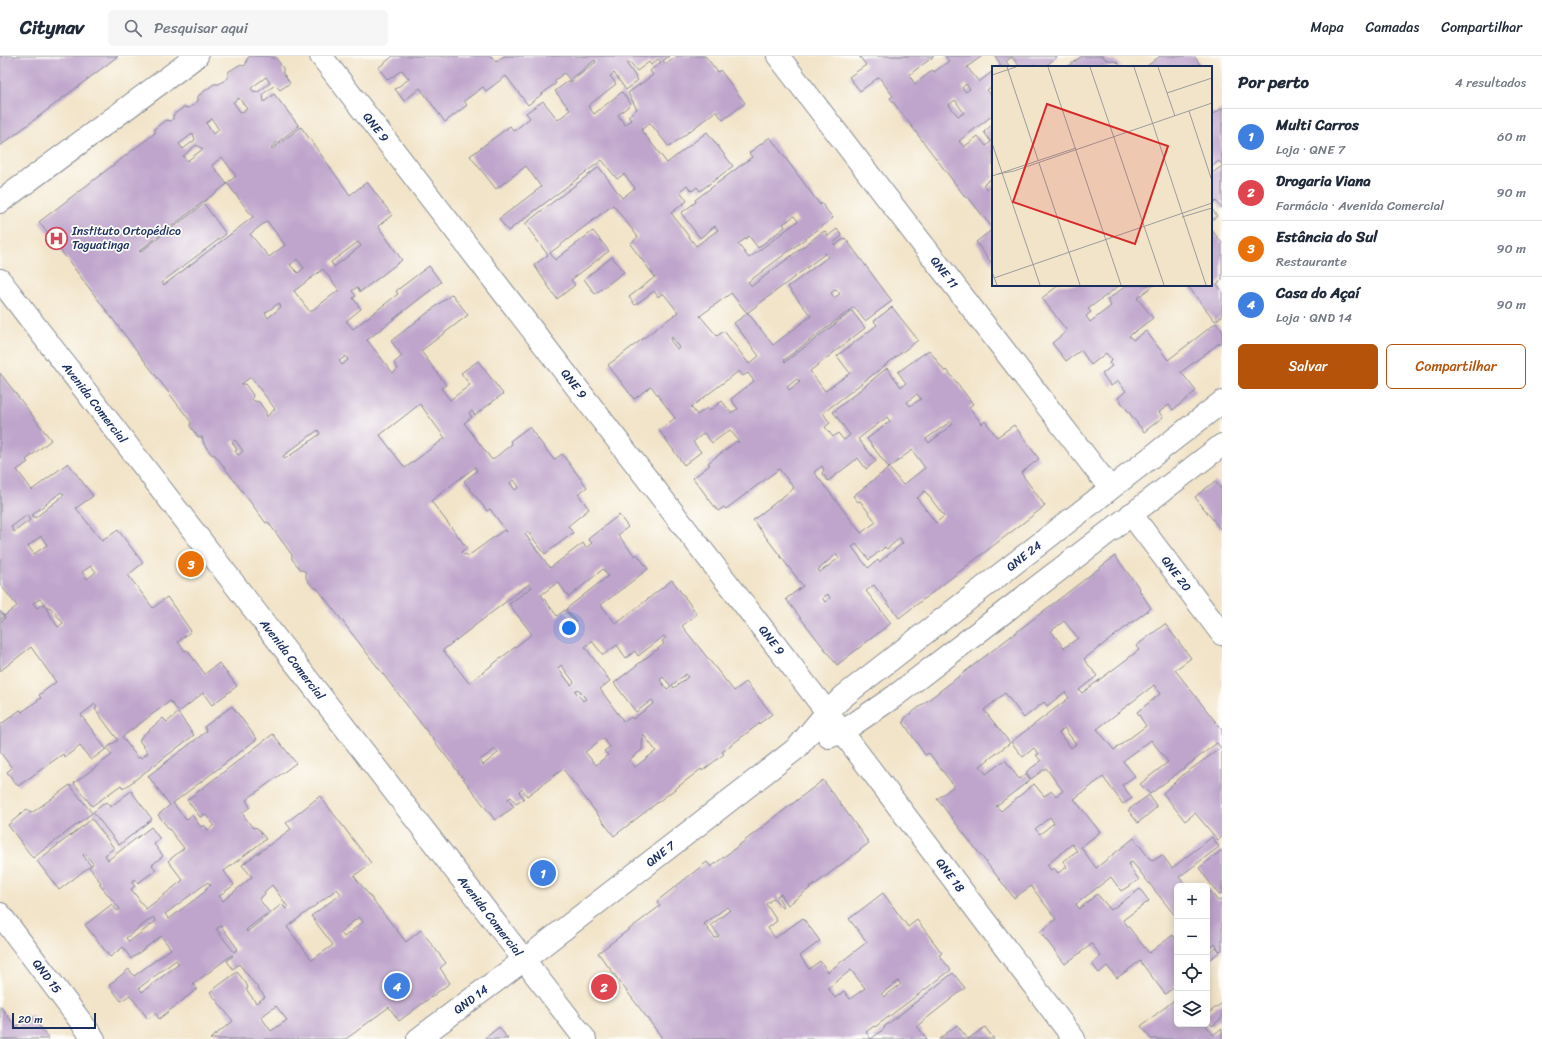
<!DOCTYPE html>
<html lang="pt">
<head>
<meta charset="utf-8">
<style>
	:root { --surface:#fff; --page:#f6f6f7; --text:#1f2937; --muted:#747a83; --line:#e0e1e3; --accent:#b45309 }
	body { margin:0; font-family:Sriracha,sans-serif; background:var(--page); color:var(--text) }
	.controls { position:absolute; right:12px; bottom:12px; display:grid; overflow:hidden; border-radius:6px; box-shadow:0 2px 10px #0003 }
	.controls button { width:36px; height:36px; display:grid; place-items:center; padding:0; border:0; border-bottom:1px solid var(--line); background:var(--surface); color:var(--text); font:20px sans-serif }
	.scale { position:absolute; left:12px; bottom:10px; width:84px; box-sizing:border-box; padding-left:4px; border:2px solid #1b2f5e; border-top:0; font-size:11px; line-height:14px; white-space:nowrap; color:#1b2f5e; -webkit-text-stroke:3px #fdfcf7; paint-order:stroke }
	.you { position:absolute; left:569px; top:572px; width:14px; height:14px; margin:-10px; border:3px solid #fff; border-radius:50%; background:#1a73e8; box-shadow:0 0 0 6px #1a73e833 }
	.badge { display:grid; place-items:center; width:26px; height:26px; border-radius:50%; background:var(--accent); color:#fff; font-size:13px; font-weight:700 }
	.pin { position:absolute; translate:-50% -50%; border:2px solid #fff; box-shadow:0 1px 4px #0006 }
	.list { margin:0; padding:0; list-style:none }
	h2 { display:flex; justify-content:space-between; align-items:center; height:52px; margin:0; padding:0 16px; font-size:17px }
	h2 small { font-size:13px; font-weight:400; color:var(--muted) }
	.list li { display:grid; grid-template-columns:26px 1fr auto; gap:12px; align-items:center; box-sizing:border-box; height:56px; padding:0 16px; border-top:1px solid var(--line) }
	.list b { display:block; font-size:15px; white-space:nowrap }
	.list p { margin:0; font-size:13px; white-space:nowrap; color:var(--muted) }
	.list em { font-size:13px; font-style:normal; color:var(--muted) }
	.actions { display:flex; gap:8px; padding:12px 16px }
	.actions a { flex:1; padding:9px 0; border:1px solid var(--accent); border-radius:6px; text-align:center; font-size:14px; color:var(--accent) }
	.actions .main { background:var(--accent); color:#fff }
	.icon { flex:none; width:22px; height:22px; fill:none; stroke:currentColor; stroke-width:2; stroke-linecap:round; stroke-linejoin:round }
	.map { position:relative; flex:none; width:1222px; height:983px; overflow:hidden }
	header { display:flex; align-items:center; gap:24px; box-sizing:border-box; height:56px; padding:0 20px; background:var(--surface); border-bottom:1px solid var(--line) }
	header strong { font-size:19px }
	nav { display:flex; gap:22px; margin-inline-start:auto; font-size:14px }
	.search { width:280px; height:36px; background:var(--page); display:flex; align-items:center; gap:10px; box-sizing:border-box; padding:0 14px; border-radius:6px; color:var(--muted); font-size:15px }
	main { display:flex }
	aside { flex:1; background:var(--surface) }
	.map>svg:first-child { display:block }
	.building { fill:#bfa5cc; fill-rule:evenodd }
	.lines { fill:none; stroke-linecap:round; stroke-linejoin:round }
	.minor-casing { stroke:#868a94; stroke-width:24 }
	.major-casing { stroke:#868a94; stroke-width:24 }
	.minor { stroke:#fff; stroke-width:22 }
	.major { stroke:#fff; stroke-width:22 }
	.labels { text-anchor:middle; dominant-baseline:central; stroke-width:3.5; stroke-linejoin:round; paint-order:stroke }
	.street-label { font-size:12px; fill:#1b2f5e; stroke:#fdfcf7 }
	.poi-label { font-size:12px; fill:#1b2f5e; stroke:#fdfcf7; text-anchor:start }
	.inset-road { fill:none; stroke:#9c9c9e; stroke-width:1 }
	.view { fill:#d62828; fill-opacity:0.15; stroke:#d62828; stroke-width:2 }
	.inset-edge { fill:none; stroke:#1b2f5e; stroke-width:2 }
</style>
</head>
<body>
<header>
<strong>Citynav</strong>
<div class="search"><svg class="icon" aria-label="search" viewBox="0 0 24 24"><circle cx="10" cy="10" r="6"/><path d="M15 15l6 6"/></svg>Pesquisar aqui</div>
<nav><a>Mapa</a><a>Camadas</a><a>Compartilhar</a></nav>
</header>
<main>
<div class="map">
<svg width="1222" height="983" viewBox="0 0 1222 983">
	<rect width="100%" height="100%" fill="#fdfcf7"/>
	<filter id="ink" filterUnits="userSpaceOnUse"><feTurbulence type="fractalNoise" baseFrequency=".025" numOctaves="2"/><feDisplacementMap in="SourceGraphic" scale="8" xChannelSelector="R" yChannelSelector="G"/><feConvolveMatrix kernelMatrix="1 2 1 2 8 2 1 2 1" color-interpolation-filters="sRGB"/></filter>
	<filter id="wash" filterUnits="userSpaceOnUse"><feTurbulence type="fractalNoise" baseFrequency=".012" numOctaves="4" result="noise"/><feDisplacementMap in="SourceGraphic" scale="16" xChannelSelector="R" yChannelSelector="G"/><feGaussianBlur stdDeviation="0.9" result="paint"/><feColorMatrix in="noise" values="0 0 0 0 0 0 0 0 0 0 0 0 0 0 0 0 0 1.4 0 .05"/><feComposite in="paint" operator="in"/></filter>
	<g filter="url(#wash)">
		<rect width="100%" height="100%" fill="#f2e4c9"/>
		<g id="blocks">
			<!-- building -->
			<g class="building">
				<path d="M0,0h118l-118,90z"/>
				<path d="M250,0h20l1,2h5l7,10v5l7,10 -10,7 -5,-5 -12,9 1,8 10,-8 25,32 -28,21 1,2 29,-22 49,68 17,-13 25,33 -14,11 24,34 -42,32 -3,-5 -5,4 4,5 -3,2 8,11 -15,12 7,8 45,-35 -2,-3 33,-25 12,16 -74,58 26,33 5,-4 -4,-6 8,-7 -11,-15 61,-47 16,21 -47,36 25,34 -5,3 9,12 20,-15 -9,-12 17,-12 25,33 -28,21 -3,-4 -3,2 3,4 -8,6 28,37 20,-16 -2,-3 19,-14 25,33 8,-6 25,33 -9,7 11,15 -21,17 5,7 -28,21 -17,-22 -3,2 20,27 5,7 33,-25 3,5 6,-5 -4,-4 31,-24 9,12 -10,8 17,21 2,-2 11,15 -47,36 15,19 56,-44 25,34 -15,12 52,65 12,-9 26,32 -50,38 2,2 -22,17 -1,-2 -87,67 -51,-67 -36,27 -5,-7 -3,3 5,7 -8,5 -5,-7 -3,2 6,8 -19,13 -178,-232 -4,-1 -7,-9v-6l-6,-3 -8,-10v-4l-24,-33 -2,1 -51,-68 -4,-1 -7,-10 -2,-7h-4l-8,-11 1,-4 -152,-200 116,-89v-5l11,-8 5,1 2,-2v-4l11,-8 5,1 9,-7v-5l16,-12h5l9,-6v-6l11,-7 5,1 2,-2 1,-5zM266,21l4,6 -12,9 -5,-1 -2,-3zM239,42l8,11 -6,4 -8,-11zM212,63l7,11 -6,4 -7,-11zM193,77l2,7 -12,9 -4,-5zM196,89l7,4 -16,12 -4,-5zM222,101l14,19 -9,7 26,34 -89,68 -2,-3 64,-48 -8,-11 -14,-19 -64,48 -1,-1 88,-67 -15,-19zM267,165l18,24 -16,12 -19,-23zM358,186l3,4 -27,21 -3,-5zM297,203l7,9 -6,5 -8,-8zM323,213l16,21 -29,22 -16,-21zM279,247l2,4 -13,11 -3,-5zM346,300l2,4 -6,5 -3,-4zM251,321l24,32 -9,8v-5l-7,-10 -5,-1 -2,-2 1,-4 -8,-11h-4zM420,348l25,34 -40,30 -25,-33zM318,374l2,4 -35,25 -2,-3zM235,384l8,11 -5,4 -3,-4 2,-1 -5,-8zM475,411l2,4 -13,10 23,30 3,-2 17,23 -3,-2 -36,26 -2,-2 -2,1 -3,-3 6,-4 -36,-47zM514,424l5,7 -4,3 -5,-7zM603,513l5,7 -42,33 10,12 -1,1 -10,-12 -8,6 -16,-21 17,-13 11,15zM529,528l3,3 -23,17 23,30 -63,49 -26,-33zM664,580l2,2 -4,3 2,3 -50,39 22,29 16,-12 2,3 -21,16 -2,-2 -7,5 -24,-33 10,-8 -25,-34 7,-6 11,14 14,-10 9,13 9,-7 3,5zM561,609l13,17 -3,3 -13,-17zM686,618l2,3 -14,11 -2,-3zM663,621l8,9 -4,3 -7,-9zM578,633l8,10 -3,2 -8,-10zM643,678l13,17 -21,16 -6,-7 13,-10zM603,682l7,9 -6,4 4,4 -12,10 -11,-13zM495,693l3,4 -15,12 -3,-5z"/>
				<path d="M393,0h98l5,6 8,-6h165l-6,5 3,3 11,-8h28l13,16 2,-2 25,33 -22,17 -7,-9 -47,36 -19,-24 -9,7 26,33 40,-31 26,34 -33,25 -3,-4 -5,4 -5,-6 -7,6 7,10 -16,12 25,33 22,-16 -3,-4 -15,12 -19,-25 15,-11 -1,-2 57,-43 -3,-4 21,-16 50,68 1,-2 12,15 -85,64 4,4 69,-53 4,-2 3,5 9,-7 5,7 -9,7 2,2 10,-7 47,63 -27,20 -11,-14 -70,53 1,2 67,-51 13,17 -55,43 15,20 25,-18 -13,-17 40,-31 -3,-4 18,-14 26,33 -95,73 7,10 -5,4 8,10 5,-4 6,7 6,-5 -17,-23 54,-44 14,19 5,-4 -8,-11 31,-22 16,22 2,-2 26,34 -4,3 13,17 3,-3 12,16 17,-12 25,34 -18,14 24,33 -146,112 -25,-33 -8,6 25,32 -54,42 -51,-66 17,-13 -50,-66 41,-32 -15,-19 -53,40 -2,-2 -6,4 -25,-33 17,-13 -2,-2 29,-22 1,2 1,-2 -9,-11 -18,13 -8,-10 -11,9 8,10 -17,13 -25,-35 16,-12 -24,-32 -17,13 -26,-34 70,-53 -15,-19 -5,4 -4,-6 -19,14 -6,-8 26,-20 -25,-33 8,-7 -25,-32 -63,48 5,7 38,-29 16,20 -38,29 4,5 -18,14 -23,-34 14,-10 -23,-31 20,-16 54,-41 23,31 13,-10 -11,-14 -7,5 -15,-19 -94,71 -9,-12 42,-32 -15,-21 -30,23 -26,-33 40,-30 4,5 16,-13 -4,-5 17,-12 15,19 12,-10 -15,-19 15,-11 1,2 25,-20 -1,-2 -25,20 -6,-7 -10,8 2,2 -28,22 -22,-29 -20,15 -3,-4 -19,14 3,4 -22,17 -25,-34 -16,13 -9,-12 14,-10 -7,-9 -14,10 -10,-12zM658,3l3,3 -11,9 3,4 -25,18 9,16 -9,7 3,4 -6,5 -7,-10 13,-11 -9,-12 -28,22 -6,-8 28,-22 -6,-8 4,-3 12,17 12,-10 -11,-16 3,-2 7,9 12,-9 2,3zM794,160l4,5 -49,37 -11,-14 11,-8 9,12 27,-21 -2,-3zM826,197l2,4 -40,30 23,29 -38,29 -25,-32 -14,10 25,33 -10,8 -25,-33 -7,5 -17,-20 31,-23 16,20zM836,233l4,5 -6,4 -3,-5zM672,281l7,11 -2,1 -7,-9zM739,315l4,5 5,-3 6,8 -23,18 7,10 -7,4 -9,-12 -13,10 -2,-3 -10,7 -6,-8zM797,323l3,3 -11,8 -2,-3zM917,338l4,5 -11,7 -3,-4zM887,361l3,4 -23,18 22,29 -36,28 5,6 2,-1 16,21 -15,11 -47,-61 8,-6 2,4 -2,3 6,8 30,-23 8,11 10,-8 -18,-22zM951,365l2,3 -24,19 -3,-4zM912,394l13,18 -22,17 -14,-17zM925,435l19,25 -8,7 -19,-25zM900,482l3,5 -24,19 -1,-2 -10,8 -16,-21 4,-3 13,16 16,-13 2,2zM836,498l3,4 -19,14 -2,-2zM828,538l2,4 -5,4 -3,-4z"/>
				<path d="M859,0h75l-25,19 6,9 18,-14 1,2 15,-11 -4,-5h37l-15,11 12,15 14,-11v15l-6,4 6,8v17l-34,26 5,6 14,-11 8,10 5,-4 -7,-10 9,-8v53l-10,8 4,4 6,-5v45l-25,-32 -2,1 -76,-100 3,-2 -14,-19 -19,14 -11,-14 17,-12zM966,28l4,5 -4,3 -4,-4zM955,44l9,13 -6,3 -9,-11z"/>
				<path d="M995,0h63l-14,11h-8l-2,-3 -4,3h-10l-8,-10 -6,4 4,6h-12l3,-2z"/>
				<path d="M1082,0h21l2,3 12,3 5,5h-55z"/>
				<path d="M1160,0h34l8,11h-56z"/>
				<path d="M1222,52v57l-3,-4 -8,6v-56l3,3z"/>
				<path d="M1222,110v43l-6,-8 -5,5v-32z"/>
				<path d="M1211,152l6,8 -6,5z"/>
				<path d="M993,173v36l-17,-23z"/>
				<path d="M1211,173l11,14v37l-5,4 5,7v25l-7,5 -28,-36h24z"/>
				<path d="M612,201l12,15 -29,22 -11,-15z"/>
				<path d="M1059,229h61l-32,24 3,3 -5,4 4,6 21,-16 -4,-6 20,-15h27l-17,13 16,20 -24,18 4,4 13,-9 22,29 48,-37 6,7v11l-41,31 15,19 -23,19 -4,-5 -10,7 4,5 -19,15 -26,-34 8,-7 -8,-10 -7,5 -9,-12 10,-8 -3,-3 3,-3 -6,-7 -15,12 -10,-15 -15,11 -14,-18 15,-12 -25,-33z"/>
				<path d="M0,317l51,67 -25,20 2,2 -11,8 15,20 36,-27 25,33 -17,12 26,33 16,-11 25,33 -15,12 25,33 14,-11 24,34 -13,11 7,9 2,-1 18,24 14,-11 18,23 -25,19 -9,-12 -24,19 -9,-11 -48,36 16,21 2,-1 1,1 7,-5 -9,-13 2,-1 -1,-1 23,-20 4,4 11,-9 16,22 -71,54 -2,-4 -29,21 -18,-23 38,-28 -5,-7 11,-8 -23,-31 2,-1 -2,-4 -14,11 25,34 -15,11 -11,-14 -15,11 -2,-3 -45,32 -11,-14 5,-4 -12,-16v-27l20,-15 2,2 19,-14 -2,-3 17,-13 -25,-35 -31,24v-49l5,-4 -1,-2 -4,4v-9l4,5 13,-10 -17,-22zM61,436l3,3 -29,23 -3,-3zM27,459l3,5 -16,12 -3,-5zM41,480l6,9 -13,9 -6,-8zM91,510l5,6 -9,7 -5,-7zM40,543l8,9 2,-1 13,16 -5,4 -15,-23 -6,4 -4,-5z"/>
				<path d="M1215,425l7,9 -1,40 -26,-33z"/>
				<path d="M1115,500l25,33 -1,1 12,18 -67,51 13,17 -18,14 3,3 57,-43 -3,-4 29,-22 26,34 -16,12 47,60v107l-4,3 -23,-27 -10,8 -22,-28 21,-19 37,-26 -4,-5 -67,51 -10,-10 28,-22 -17,-22 -28,21 12,15 -13,9 10,13 -9,6 -20,-27 -29,22 26,33 -19,15 15,21 38,-30 15,20 4,3 9,-6 10,13 40,-31 7,10 -40,30 7,9h-9v32l-45,-56 -4,2 11,16 -18,11 -10,-14 -35,27 3,5 18,-15 14,16 29,-21 9,12 -26,19 26,33 24,-18 4,6v44l-12,9 -25,-33 -23,17 -10,-12 -8,7 -7,-9 9,-8 -9,-12 -27,20 -25,-32 16,-13 -25,-33 -17,12 -77,-99 17,-13 -25,-33 -4,2 -22,-33 2,-4zM1064,565l14,17 -14,10 -13,-17zM1154,629l6,9 -23,18 9,14 -32,24 -17,-21zM1065,636l4,6 -58,44 12,15 11,-9 5,6 -3,1 5,6 -15,11 5,7 15,-11 17,23 -7,5 -4,-5 -8,5 -10,-12 -33,27 -5,-5 34,-26 -4,-6 -7,5 -14,-19 -19,14 -6,-8 30,-23 -26,-33 21,-17 19,25 20,-16 3,4zM1064,672l12,16 -5,4 -12,-15zM1050,761l4,6 -14,11 -5,-5zM1072,788l5,7 -14,10 4,6 -9,6 -4,-5 -3,2 -4,-5z"/>
				<path d="M232,650l25,33 -84,64 13,17 6,-5 9,12 3,-2 4,5 6,-5 -9,-11 -5,3 -13,-17 86,-66 23,29 -50,37 4,7 -8,6 10,14 3,1 1,-1 10,12 -42,32 10,14 -15,11 4,5 29,-24 -10,-12 49,-36 -5,-6 34,-27 51,67 -17,13 52,66 15,-12 25,33 -6,5 10,15 -51,38 -10,-14 -43,32h-136l23,-18 -23,-29 27,-20 9,11 2,5 -2,1 10,14 9,-6 -26,-33 -6,5 -6,-8 6,-5 -1,-1 -39,29 4,5 -38,30 -3,-6 -8,6 -18,-24 -9,6 -12,-16 20,-16 5,7 37,-27 -10,-13 -30,23 -8,-12 -13,10 -25,-32 27,-21 5,7 3,-2 -21,-25 2,-1 -12,-16 -30,23 -22,-29 55,-42 22,29 -9,7 3,5 43,-33 9,12 -6,5 9,12 -11,9 4,5 -18,13 -3,-4 -4,3 4,4 -4,3 15,20 37,-29 -15,-19 16,-13 -26,-33 12,-10 -22,-29 59,-45 -3,-4zM85,797l8,11 -2,2 -8,-11zM208,826l3,3 -6,4 1,2 -37,28 -4,-5zM272,829l16,22 -2,2 -4,-5 -35,28 -1,-2 23,-18 -10,-13 6,-5 -1,-2zM337,833l4,5 -30,22 22,29 -21,15 -25,-33zM153,861l3,4 -27,21 -3,-4zM359,861l4,5 -19,15 -4,-5zM221,870l17,23 -4,3 -18,-23zM176,904l3,4 -37,28 -3,-4zM276,950l11,14 -16,11 -10,-14z"/>
				<path d="M823,724l46,63 -81,62 -7,-11 -4,2 7,11 -2,1 -8,-10 -8,6 11,17 -9,7 7,10 28,-20 17,23 -20,15 9,13 11,-8 8,11 39,-30 -18,-23 34,-26 25,34 9,-7 25,33 -3,2 12,15 -76,57 -1,-1 -8,6 5,7 14,-11 -1,-1 69,-54 12,15 -48,38 10,13h-264l-65,-86 62,-47 -3,-5 50,-39 4,5zM727,851l3,3 -19,15 8,11 -4,2 -11,-14zM851,914l14,18 -15,11 -6,-8 -9,7 -7,-10zM898,925l3,3 -17,13 -3,-3z"/>
				<path d="M70,729l22,28 -59,45 -25,-33 19,-16 3,4 3,-1z"/>
				<path d="M131,735l21,28 -33,26 -26,-33 13,-10 4,5z"/>
				<path d="M1149,739l8,12 -19,16 -10,-13z"/>
				<path d="M1222,794v43l-3,2 -20,-27z"/>
				<path d="M1207,831l11,14 3,-2 1,2v49l-2,1 -5,-7 -8,6z"/>
				<path d="M1216,891l4,5 -13,9v-9l1,1z"/>
				<path d="M1177,942v26h28l8,11 9,-7v11h-71l-10,-13z"/>
				<path d="M1222,947v15l-10,8 -5,-7v-5z"/>
				<path d="M0,950l16,21 15,-12 18,24h-49z"/>
				<path d="M957,969l11,14h-29z"/>
				<path d="M499,971l9,12h-24z"/>
				<path d="M985,971l9,12h-26z"/>
			</g>
		</g>
	</g>
	<g filter="url(#ink)">
		<use href="#blocks" fill-opacity="0" stroke="#868a94" stroke-width="1"/>
		<g class="lines">
			<defs>
				<g id="minor">
					<path id="s1" d="M321,0l506,656 247,327"/>
					<path id="s2" d="M778,0l332,432"/>
					<path d="M0,146l197,-146"/>
					<path id="s3" d="M1131,458l91,120"/>
					<path d="M829,681l13,-5 53,-36 327,-251"/>
					<path id="s4" d="M0,858l94,125"/>
					<path id="s5" d="M418,983l106,-79 273,-212 30,-36 17,-16 378,-294"/>
				</g>
				<g id="major">
					<path id="s6" d="M0,224l585,759"/>
				</g>
			</defs>
			<!-- minor casing -->
			<use href="#minor" class="minor-casing"/>
			<!-- major casing -->
			<use href="#major" class="major-casing"/>
			<!-- minor -->
			<use href="#minor" class="minor"/>
			<!-- major -->
			<use href="#major" class="major"/>
		</g>
	</g>
	<!-- icons -->
	<defs>
		<symbol id="hospital-ring" viewBox="-11 -11 22 22"><circle r="9.5" fill="#fdfcf7" stroke="#d1495b" stroke-width="1.5"/><path d="M-5-5h3v3.5h4V-5h3V5h-3V1.5h-4V5h-3Z" fill="#d1495b"/></symbol>
	</defs>
	<g fill-rule="evenodd">
		<use href="#hospital-ring" x="44" y="170" width="25" height="25"/>
	</g>
	<g class="labels">
		<!-- street labels -->
		<g class="street-label">
			<text stroke="none"><textPath href="#s1" startOffset="90">QNE 9</textPath></text>
			<text stroke="none"><textPath href="#s2" startOffset="273">QNE 11</textPath></text>
			<text stroke="none"><textPath href="#s1" startOffset="414">QNE 9</textPath></text>
			<text stroke="none"><textPath href="#s6" startOffset="155">Avenida Comercial</textPath></text>
			<text stroke="none"><textPath href="#s5" startOffset="776">QNE 24</textPath></text>
			<text stroke="none"><textPath href="#s3" startOffset="75">QNE 20</textPath></text>
			<text stroke="none"><textPath href="#s1" startOffset="738">QNE 9</textPath></text>
			<text stroke="none"><textPath href="#s6" startOffset="479">Avenida Comercial</textPath></text>
			<text stroke="none"><textPath href="#s5" startOffset="305">QNE 7</textPath></text>
			<text stroke="none"><textPath href="#s1" startOffset="1033">QNE 18</textPath></text>
			<text stroke="none"><textPath href="#s6" startOffset="803">Avenida Comercial</textPath></text>
			<text stroke="none"><textPath href="#s4" startOffset="78">QND 15</textPath></text>
			<text stroke="none"><textPath href="#s5" startOffset="66">QND 14</textPath></text>
		</g>
		<!-- poi labels -->
		<g class="poi-label">
			<text x="72" y="175">Instituto Ortopédico<tspan x="72" dy="14">Taguatinga</tspan></text>
		</g>
	</g>
	<!-- overview -->
	<g transform="translate(992 10)">
		<rect width="220" height="220" fill="#f2e4c9"/>
		<path class="inset-road" d="M15,1l31,93M56,1l73,218M98,1l74,218M142,1l72,218M166,1l17,49M0,9l24,-8M175,27l45,-15M197,45l23,70M0,77l48,142M47,97l41,122M6,108l16,-3 198,-68M0,110l84,-28M190,151l30,-9M0,206l5,13M2,212l218,-75"/>
		<path class="view" d="M55,38l121,42 -33,98 -122,-42z"/>
		<rect width="220" height="220" class="inset-edge"/>
	</g>
</svg>
<div class="controls">
<button>+</button>
<button>−</button>
<button><svg class="icon" aria-label="locate" viewBox="0 0 24 24"><circle cx="12" cy="12" r="6"/><path d="M12 2v4M12 18v4M2 12h4M18 12h4"/></svg></button>
<button><svg class="icon" aria-label="layers" viewBox="0 0 24 24"><path d="M12 4l9 5-9 5-9-5zM3 14l9 5 9-5"/></svg></button>
</div>
<div class="scale">20 m</div>
<div class="you"></div>
<div class="pin badge" style="left:543px;top:817px;background:#3f7fe0">1</div>
<div class="pin badge" style="left:604px;top:931px;background:#e0444e">2</div>
<div class="pin badge" style="left:191px;top:508px;background:#e8710a">3</div>
<div class="pin badge" style="left:397px;top:930px;background:#3f7fe0">4</div>
</div>
<aside>
<h2>Por perto<small>4 resultados</small></h2>
<ul class="list">
<li><span class="badge" style="background:#3f7fe0">1</span><div><b>Multi Carros</b><p>Loja · QNE 7</p></div><em>60 m</em></li>
<li><span class="badge" style="background:#e0444e">2</span><div><b>Drogaria Viana</b><p>Farmácia · Avenida Comercial</p></div><em>90 m</em></li>
<li><span class="badge" style="background:#e8710a">3</span><div><b>Estância do Sul</b><p>Restaurante</p></div><em>90 m</em></li>
<li><span class="badge" style="background:#3f7fe0">4</span><div><b>Casa do Açaí</b><p>Loja · QND 14</p></div><em>90 m</em></li>
</ul>
<div class="actions"><a class="main">Salvar</a><a>Compartilhar</a></div>
</aside>
</main>
</body>
</html>
